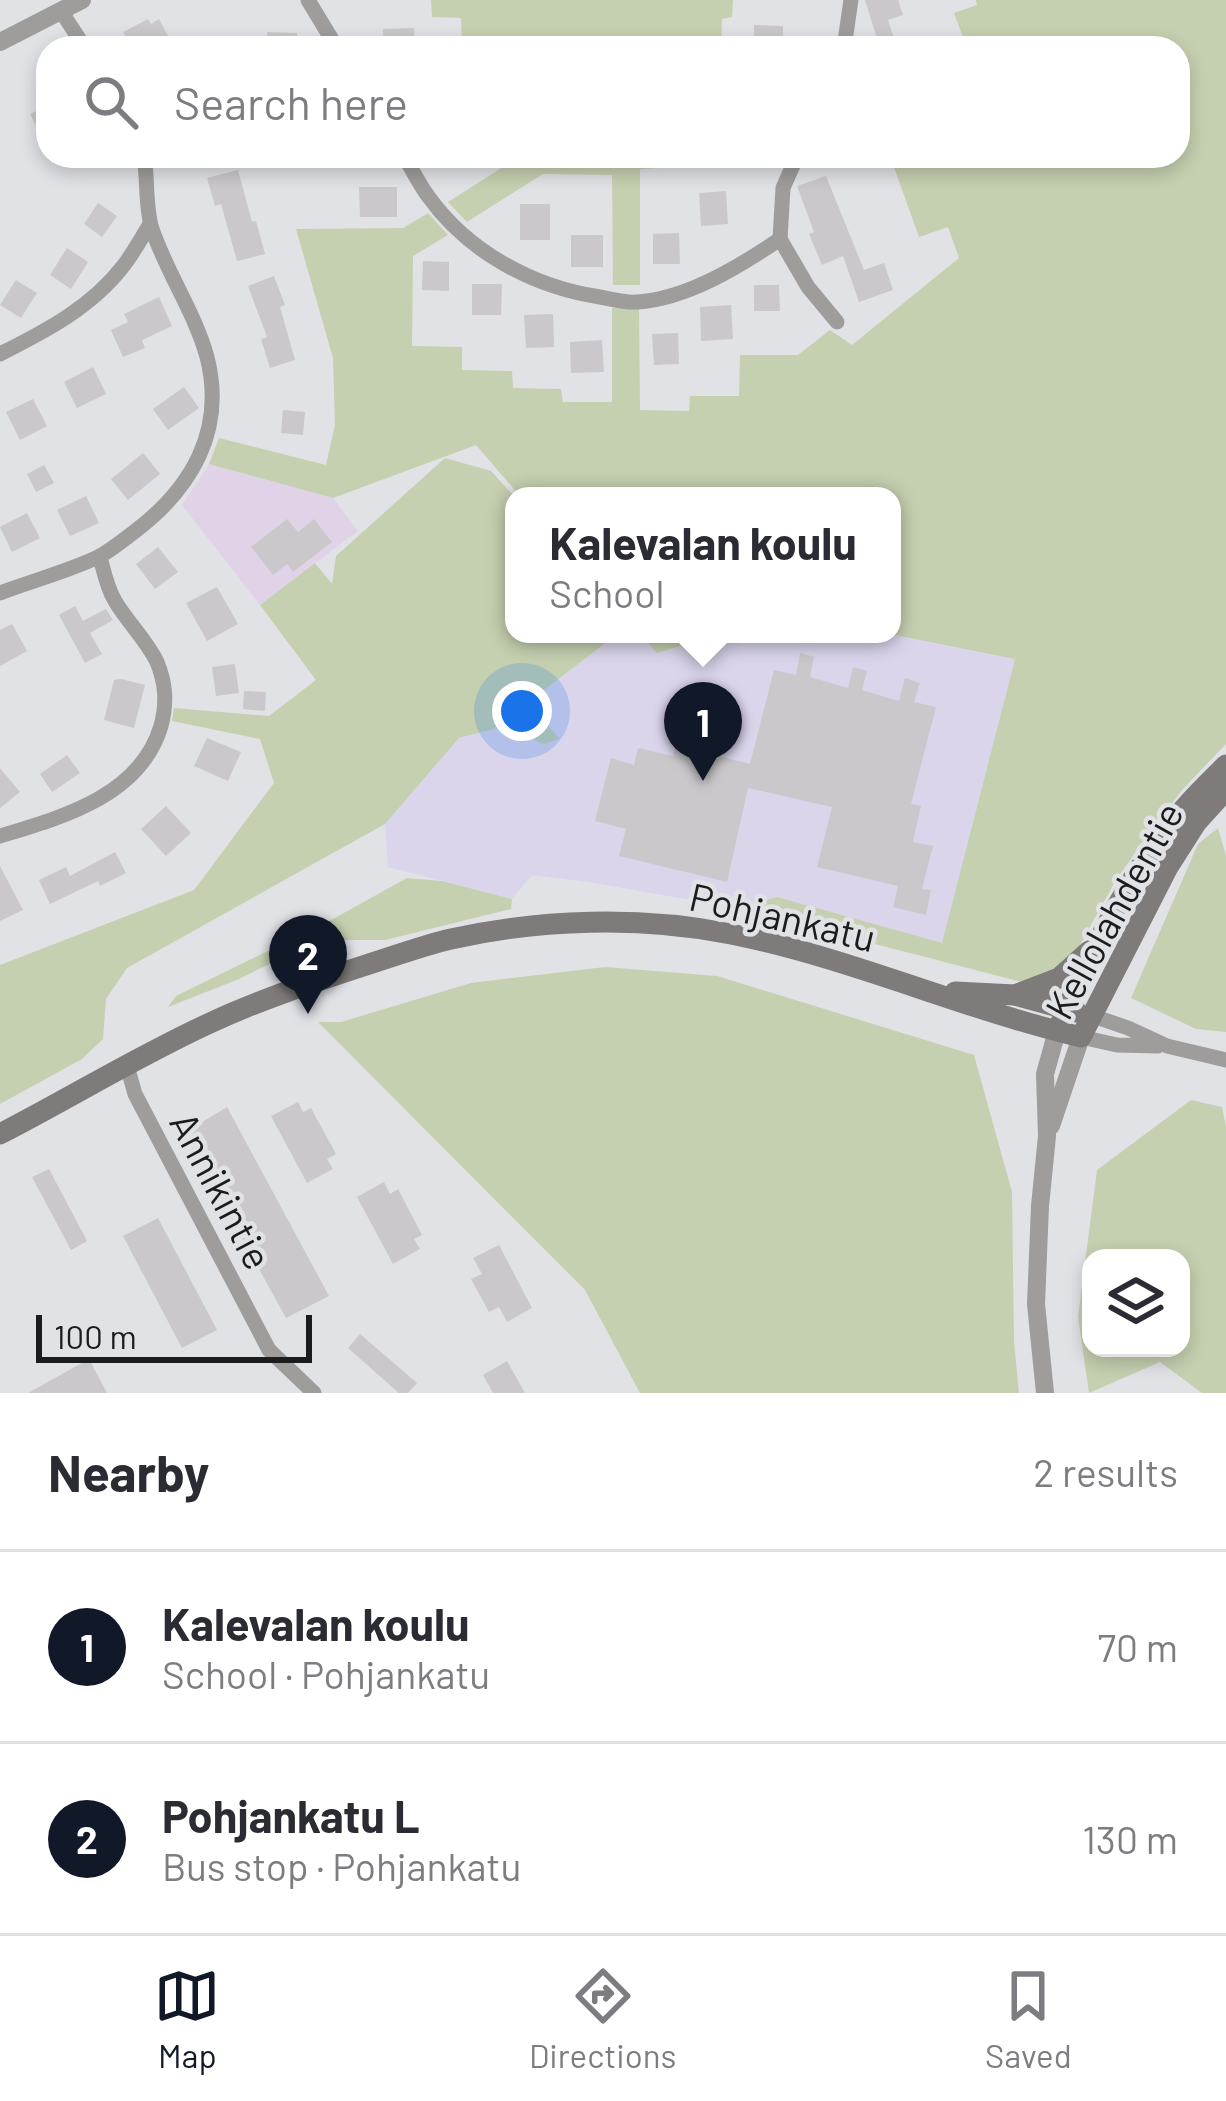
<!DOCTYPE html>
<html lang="en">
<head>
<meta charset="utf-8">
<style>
	:root { --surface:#fff; --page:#f2f2f3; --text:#2b2b33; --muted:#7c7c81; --line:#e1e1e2; --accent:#111827 }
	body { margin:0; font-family:Barlow,sans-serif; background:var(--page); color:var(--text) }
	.controls { position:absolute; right:36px; bottom:36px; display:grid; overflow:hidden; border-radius:24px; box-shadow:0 6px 18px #0003 }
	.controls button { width:108px; height:108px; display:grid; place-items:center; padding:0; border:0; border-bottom:3px solid var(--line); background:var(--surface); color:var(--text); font:60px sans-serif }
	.scale { position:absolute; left:36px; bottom:30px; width:276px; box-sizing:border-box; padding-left:12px; border:6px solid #1b1c1d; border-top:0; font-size:33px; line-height:42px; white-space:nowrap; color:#1b1c1d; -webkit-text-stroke:9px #e1e2e6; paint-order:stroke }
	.you { position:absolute; left:522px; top:711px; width:42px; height:42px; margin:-30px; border:9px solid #fff; border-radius:50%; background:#1a73e8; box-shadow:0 0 0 18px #1a73e833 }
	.badge { display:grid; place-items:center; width:78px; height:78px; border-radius:50%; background:var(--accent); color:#fff; font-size:39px; font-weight:700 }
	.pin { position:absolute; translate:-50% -99px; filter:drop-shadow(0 3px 6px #0008) }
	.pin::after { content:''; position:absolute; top:63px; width:42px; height:36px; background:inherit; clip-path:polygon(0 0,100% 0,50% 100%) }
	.popup { position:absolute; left:505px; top:487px; width:396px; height:156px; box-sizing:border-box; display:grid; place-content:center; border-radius:24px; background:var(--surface); filter:drop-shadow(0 3px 9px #0005); font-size:39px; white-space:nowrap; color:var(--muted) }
	.popup b { font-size:45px; color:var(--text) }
	.popup::after { content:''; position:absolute; left:50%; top:100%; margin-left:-24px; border:24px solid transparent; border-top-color:var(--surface) }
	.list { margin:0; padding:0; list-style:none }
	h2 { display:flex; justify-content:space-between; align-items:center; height:156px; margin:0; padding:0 48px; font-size:51px }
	h2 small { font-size:39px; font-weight:400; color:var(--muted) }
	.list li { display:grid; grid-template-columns:78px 1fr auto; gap:36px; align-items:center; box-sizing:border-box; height:192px; padding:0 48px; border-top:3px solid var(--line) }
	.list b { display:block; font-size:45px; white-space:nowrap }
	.list p { margin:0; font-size:39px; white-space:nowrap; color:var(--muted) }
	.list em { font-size:39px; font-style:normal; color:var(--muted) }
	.icon { flex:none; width:66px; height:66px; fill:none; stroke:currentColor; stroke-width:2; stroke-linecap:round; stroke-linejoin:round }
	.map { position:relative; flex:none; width:1226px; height:1393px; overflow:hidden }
	.search { position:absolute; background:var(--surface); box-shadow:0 6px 18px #0003; left:36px; right:36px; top:36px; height:132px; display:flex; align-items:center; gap:30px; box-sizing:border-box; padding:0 42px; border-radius:36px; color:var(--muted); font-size:45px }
	.sheet { height:540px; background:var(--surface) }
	nav { display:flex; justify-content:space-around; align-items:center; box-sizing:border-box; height:168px; border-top:3px solid var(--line); background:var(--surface); font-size:33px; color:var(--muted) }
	nav a { display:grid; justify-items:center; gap:6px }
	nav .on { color:var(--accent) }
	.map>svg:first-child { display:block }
	.commercial { fill:#e0d3e7 }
	.education { fill:#dad5eb }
	.green { fill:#c5d0b0; fill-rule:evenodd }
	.building { fill:#cbc8cb }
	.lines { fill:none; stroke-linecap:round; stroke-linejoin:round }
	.minor { stroke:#9e9d9c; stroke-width:15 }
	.tertiary { stroke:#9e9d9c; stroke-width:18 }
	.secondary { stroke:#7e7b7a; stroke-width:21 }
	.labels { text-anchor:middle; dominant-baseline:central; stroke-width:9; stroke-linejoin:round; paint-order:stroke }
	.street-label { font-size:39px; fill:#1b1c1d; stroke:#e1e2e6 }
</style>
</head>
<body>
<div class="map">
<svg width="1226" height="1393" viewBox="0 0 1226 1393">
	<rect width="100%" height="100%" fill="#e1e2e6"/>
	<!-- commercial -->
	<path class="commercial" d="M209,464l124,34 25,33 -98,74 -78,-100z"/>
	<!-- education -->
	<path class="education" d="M617,634h23l17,19 64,-19h169l125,25 -73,285 -165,-47 -41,11 -147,-26 -57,-7 -20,24 -124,-32 -3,-43 74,-86 35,-9z"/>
	<!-- green -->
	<g class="green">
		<path d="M431,0h302l-1,17 -10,2 -1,29h-259l-1,-30 -29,-1z"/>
		<path d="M976,0h250v744l-44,46 -65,88 -48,87 -43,18 -290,-75 41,-11 165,46 73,-284 -125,-25 2,-138h-372l-44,-51 -143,53 -124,-34 10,-26 107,27 9,-40 -2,-67 -37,-129 107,-1 25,-15 20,22 -35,21 -1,90 50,1v23l50,1 1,17 48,1 2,13h49v-94l27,-1 1,103 49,1 1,-15h49l1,-41h58l32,-25 22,15 107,-87 -11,-31 -29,10 -29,-81h288v-108h-211l-13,-35 23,-8z"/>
		<path d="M520,156h157v11l-37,2v116h-27l-1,-110 -69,-1 -76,48 -19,-20z"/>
		<path d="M445,458l46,13 23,25v138h103l-74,57 5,5 -2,6 -12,8 26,29 -17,5 -15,-8 -16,-3 -4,-7 10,-15 -24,18 -35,9 -74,86 -258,144 -21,31 -3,40 -21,20 -82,45v-139l194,-75 80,-107 -14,-44 -88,-18 2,-13 95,8 47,-36 -56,-75 55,-42 17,21 4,-28z"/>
		<path d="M640,634h81l-64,19z"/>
		<path d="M1218,828l8,28v176l-30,-3 -65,-31 67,-154z"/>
		<path d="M407,878l35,3 70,18 -1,10 -126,31h-67l-79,39 -71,28 8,-11 157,-77z"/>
		<path d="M605,967l112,9 257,79 38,137 2,150 5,51h-379l-55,-103 -267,-268h23l130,-39z"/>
		<path d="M1191,1100l31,7 4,20v266h-24l-42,-31 -71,31 -11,-76 19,-147zM1091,1258h90v90h-90z"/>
	</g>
	<!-- building -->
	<g class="building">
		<path d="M865,0h33l5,15 -15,5 9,28h-17z"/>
		<path d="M148,19l3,5 8,-5 9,17 -8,4 4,8h-32l-9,-16z"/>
		<path d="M754,25l29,1v22h-29z"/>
		<path d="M414,28l1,20h-32v-19z"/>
		<path d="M267,32l30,1v15h-30z"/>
		<path d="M48,105v44l-18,-35z"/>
		<path d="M238,170l14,52 4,-1 9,33 -28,7 -16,-57 -6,2 -8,-28z"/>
		<path d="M826,176l38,94 20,-7 9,27 -34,12 -16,-46 -21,9 -13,-31 5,-2 -17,-46z"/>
		<path d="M359,187h38v30h-37z"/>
		<path d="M726,191l2,33 -27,2 -2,-33z"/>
		<path d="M98,203l19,13 -15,21 -18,-13z"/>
		<rect x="520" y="204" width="30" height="36"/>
		<path d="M679,233l1,31h-27v-30z"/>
		<rect x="571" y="235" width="32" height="32"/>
		<path d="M67,248l21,14 -17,27 -21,-14z"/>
		<path d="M423,261l26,1v29l-27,-1z"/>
		<path d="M274,276l11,29 -5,2 15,53 -25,8 -9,-29 6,-2 -19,-51z"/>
		<path d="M16,280l21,13 -16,25 -21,-13z"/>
		<path d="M472,284h30l-1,31h-29z"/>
		<path d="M754,285h25l1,26h-26z"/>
		<path d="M159,297l13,29 -30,14 3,8 -22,9 -12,-27 17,-8 -4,-8z"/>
		<path d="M731,305l2,34 -32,2 -1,-34z"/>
		<path d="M553,314l1,33 -28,1 -2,-33z"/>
		<path d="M678,333l1,31 -25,1 -2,-31z"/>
		<path d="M602,340l2,32 -33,1 -1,-31z"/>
		<path d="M93,367l13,27 -29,14 -13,-26z"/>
		<path d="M184,387l15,21 -31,22 -15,-21z"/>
		<path d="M33,399l14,27 -27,14 -14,-28z"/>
		<path d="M283,410l22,2 -2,23 -22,-2z"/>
		<path d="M143,453l17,21 -32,26 -17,-21z"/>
		<path d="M44,465l10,18 -18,9 -9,-18z"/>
		<path d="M86,496l13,27 -29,13 -13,-26z"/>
		<path d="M27,513l13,25 -28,14 -12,-25z"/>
		<path d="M287,519l11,13 16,-13 18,23 -39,30 -6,-8 -14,11 -22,-28z"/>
		<path d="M158,547l20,25 -23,17 -19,-25z"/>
		<path d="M217,587l21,37 -31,17 -21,-38z"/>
		<path d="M75,606l8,15 23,-12 7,11 -23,13 12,21 -17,9 -26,-48z"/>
		<path d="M12,624l15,27 -27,15v-36z"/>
		<path d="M800,653l14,4 -4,20 38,11 5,-21 14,4 -5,19 37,11 6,-23 15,5 -6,19 22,5 -25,97 10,2 -8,36 20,4 -11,43 9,1 -5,25 -33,-8 5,-21 -81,-19 15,-60 -84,-19 -21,94 -108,-26 7,-27 -31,-8 16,-63 23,7 4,-17 35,8 2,-11 75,19 24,-94 22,5z"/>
		<path d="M235,664l4,29 -23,3 -4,-29z"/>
		<path d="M121,679l24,6 -11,43 -30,-8 10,-40z"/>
		<path d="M244,691l22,1 -1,19 -22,-2z"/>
		<path d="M207,738l34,14 -13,29 -34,-15z"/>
		<path d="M67,755l13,18 -28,19 -12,-18z"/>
		<path d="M0,768l20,24 -20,16z"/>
		<path d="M166,806l25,27 -25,23 -25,-27z"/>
		<path d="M115,852l11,21 -26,13 -2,-5 -48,23 -11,-24 27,-13 4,9z"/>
		<path d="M0,866l23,44 -23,11z"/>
		<path d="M298,1102l5,10 8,-4 25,46 -9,5 6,10 -26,14 -36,-67z"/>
		<path d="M227,1107l102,189 -43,22 -102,-185z"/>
		<path d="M49,1169l38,72 -16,9 -39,-73z"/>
		<path d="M384,1182l6,12 8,-5 24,46 -8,4 6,10 -27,15 -36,-67z"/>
		<path d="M158,1218l59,112 -35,18 -59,-112z"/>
		<path d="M499,1245l33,63 -25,14 -8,-15 -10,5 -18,-33 11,-5 -9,-16z"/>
		<path d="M360,1334l57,49 -9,10h-9l-51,-45z"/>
		<path d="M89,1359l18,34h-79z"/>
		<path d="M507,1361l18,32h-32l-10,-18z"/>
	</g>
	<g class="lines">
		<!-- minor -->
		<g class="minor">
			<path d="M308,0l29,48"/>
			<path d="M61,11l24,37"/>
			<path d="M844,48l7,-48"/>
			<path d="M404,156c8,13 15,28 24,40 40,56 105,91 172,101 11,2 25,6 37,5 50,-3 103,-36 143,-63"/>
			<path d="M780,239l28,48 29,35"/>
			<path d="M780,239l3,-51 14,-32"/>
			<path d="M0,354c46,-23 92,-47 124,-89 10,-13 18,-28 26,-41"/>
			<path d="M0,593c32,-12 65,-21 96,-35 13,-6 26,-17 38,-26 57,-43 92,-101 73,-175 -12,-44 -40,-84 -55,-128 -7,-22 -4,-50 -8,-73"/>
			<path d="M0,836c63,-19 140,-40 161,-110 6,-23 5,-42 -4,-64 -11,-23 -29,-39 -42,-61 -8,-13 -11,-29 -15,-44"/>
			<path d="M1090,1015l38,13 39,18 59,14"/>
			<path d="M1081,1037l36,8 41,1"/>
			<path d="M127,1066l8,28 134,256 45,43"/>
		</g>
		<!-- tertiary -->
		<g class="tertiary">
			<path d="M0,42l82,-42"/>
			<path d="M1051,1126l30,-89"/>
			<path d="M1045,1393l-9,-89 4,-98 7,-70 -2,-62 12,-43"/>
		</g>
		<!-- secondary -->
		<g class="secondary">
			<path d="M955,992l60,3 62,17"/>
			<path d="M1015,995l44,-17 30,-27"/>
			<path d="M1057,1031c34,-77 69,-154 124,-219 14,-17 30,-32 45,-47"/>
			<path d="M0,1134c70,-36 138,-78 210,-111 49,-23 101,-40 153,-57 29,-9 58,-20 88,-27 90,-20 189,-23 280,-5 120,24 232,75 350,103l87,-170 28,-44 30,-33"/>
		</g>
	</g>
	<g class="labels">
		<!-- street labels -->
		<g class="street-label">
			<text transform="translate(1113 910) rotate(-61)">Kellolahdentie</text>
			<text transform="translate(783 916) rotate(13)">Pohjankatu</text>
			<text transform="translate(222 1190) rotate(62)">Annikintie</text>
		</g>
	</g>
</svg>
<div class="controls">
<button><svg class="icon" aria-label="layers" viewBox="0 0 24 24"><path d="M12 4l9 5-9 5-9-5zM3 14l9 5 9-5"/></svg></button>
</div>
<div class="scale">100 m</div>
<div class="you"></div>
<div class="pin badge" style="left:703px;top:781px">1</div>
<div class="popup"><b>Kalevalan koulu</b>School</div>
<div class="pin badge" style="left:308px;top:1014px">2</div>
<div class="search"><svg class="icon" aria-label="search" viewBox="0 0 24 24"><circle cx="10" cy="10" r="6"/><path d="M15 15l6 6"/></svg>Search here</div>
</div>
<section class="sheet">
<h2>Nearby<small>2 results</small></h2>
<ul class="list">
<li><span class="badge">1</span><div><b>Kalevalan koulu</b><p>School · Pohjankatu</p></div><em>70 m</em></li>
<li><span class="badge">2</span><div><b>Pohjankatu L</b><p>Bus stop · Pohjankatu</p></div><em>130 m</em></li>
</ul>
</section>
<nav>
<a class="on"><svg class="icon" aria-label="map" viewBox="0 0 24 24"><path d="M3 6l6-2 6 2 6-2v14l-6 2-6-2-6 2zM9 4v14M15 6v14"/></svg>Map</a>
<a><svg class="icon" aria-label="directions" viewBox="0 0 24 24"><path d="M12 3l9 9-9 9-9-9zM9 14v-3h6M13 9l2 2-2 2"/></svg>Directions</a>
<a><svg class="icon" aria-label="saved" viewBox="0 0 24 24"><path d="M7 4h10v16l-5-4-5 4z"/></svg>Saved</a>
</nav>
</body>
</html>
